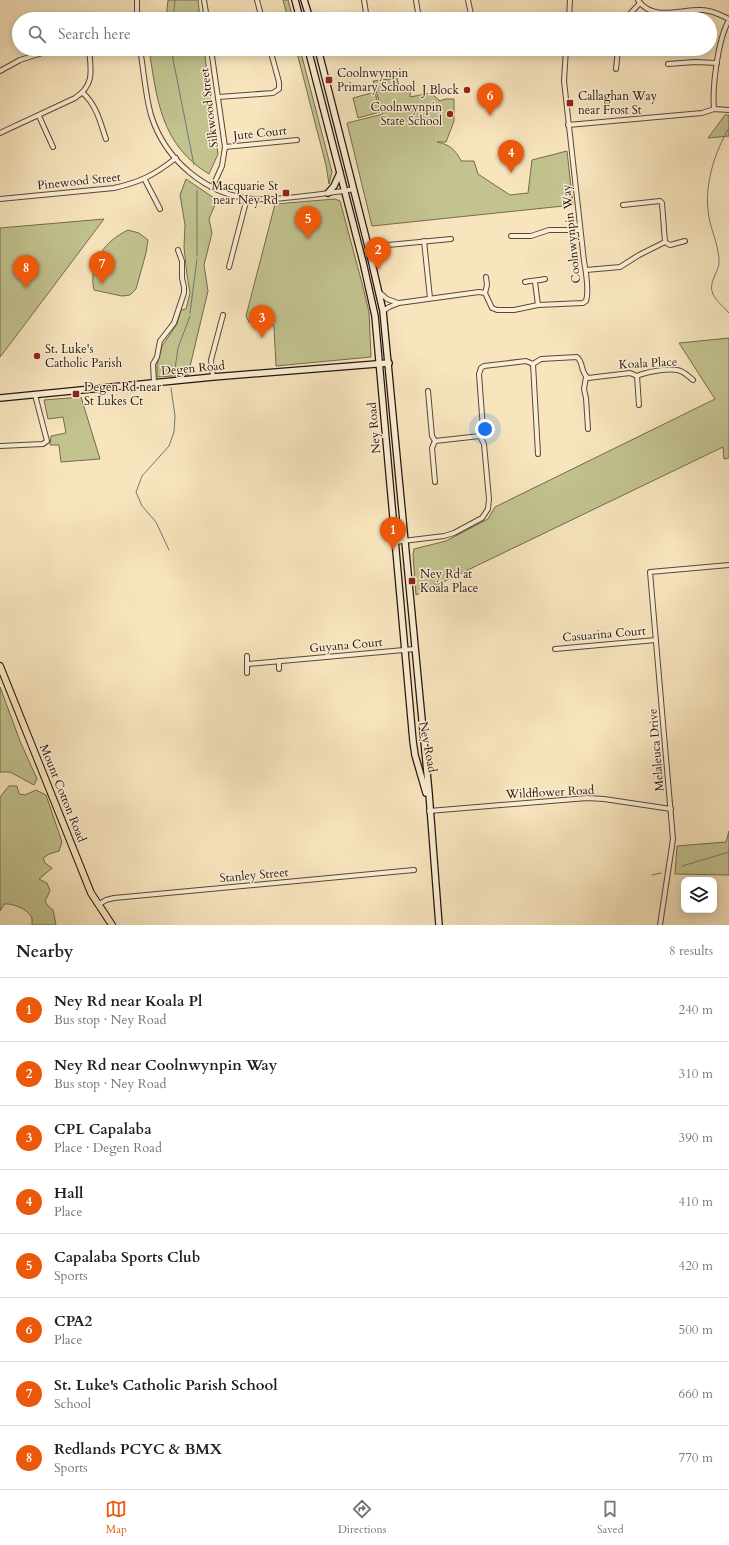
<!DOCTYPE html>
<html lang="en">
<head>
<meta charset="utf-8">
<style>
	:root { --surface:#fff; --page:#f2f2f2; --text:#202124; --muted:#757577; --line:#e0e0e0; --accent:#ea580c }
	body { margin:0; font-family:Cardo,serif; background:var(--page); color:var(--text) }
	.controls { position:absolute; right:12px; bottom:12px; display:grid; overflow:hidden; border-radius:8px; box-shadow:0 2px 10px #0003 }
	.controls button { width:36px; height:36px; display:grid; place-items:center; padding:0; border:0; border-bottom:1px solid var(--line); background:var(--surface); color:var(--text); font:20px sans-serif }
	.you { position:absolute; left:485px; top:429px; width:14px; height:14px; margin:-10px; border:3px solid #fff; border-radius:50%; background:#1a73e8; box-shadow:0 0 0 6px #1a73e833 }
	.badge { display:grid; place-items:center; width:26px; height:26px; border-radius:50%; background:var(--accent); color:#fff; font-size:13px; font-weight:700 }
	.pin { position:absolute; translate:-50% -33px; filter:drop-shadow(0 1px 2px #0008) }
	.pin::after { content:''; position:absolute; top:21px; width:14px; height:12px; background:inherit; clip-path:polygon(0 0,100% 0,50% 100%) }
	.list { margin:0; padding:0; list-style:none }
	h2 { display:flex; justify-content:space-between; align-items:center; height:52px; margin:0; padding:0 16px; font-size:17px }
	h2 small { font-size:13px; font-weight:400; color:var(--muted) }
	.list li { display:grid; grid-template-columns:26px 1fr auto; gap:12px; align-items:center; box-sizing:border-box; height:64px; padding:0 16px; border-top:1px solid var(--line) }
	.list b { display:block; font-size:15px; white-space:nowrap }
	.list p { margin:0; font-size:13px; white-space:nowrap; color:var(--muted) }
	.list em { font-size:13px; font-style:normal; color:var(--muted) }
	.icon { flex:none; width:22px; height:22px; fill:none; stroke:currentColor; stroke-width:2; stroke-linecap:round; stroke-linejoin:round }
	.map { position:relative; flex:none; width:729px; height:925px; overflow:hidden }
	.search { position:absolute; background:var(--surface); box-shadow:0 2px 10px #0003; left:12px; right:12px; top:12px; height:44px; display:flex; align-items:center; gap:10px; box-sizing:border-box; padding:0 14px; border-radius:22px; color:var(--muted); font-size:15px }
	.sheet { height:564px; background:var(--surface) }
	nav { display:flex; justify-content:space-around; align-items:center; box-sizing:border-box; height:56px; border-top:1px solid var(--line); background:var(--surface); font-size:11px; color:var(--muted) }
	nav a { display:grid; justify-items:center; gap:2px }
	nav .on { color:var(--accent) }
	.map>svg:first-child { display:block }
	.green { fill:#c2c38f; stroke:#746a4d }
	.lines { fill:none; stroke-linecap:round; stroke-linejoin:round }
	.stream { stroke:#6f7974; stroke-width:1 }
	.street-casing { stroke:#5a4738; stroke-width:6 }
	.secondary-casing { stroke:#25120b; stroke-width:8 }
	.primary-casing { stroke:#25120b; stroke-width:8 }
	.street { stroke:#faeed5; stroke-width:4 }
	.secondary { stroke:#faeed5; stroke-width:5.5 }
	.primary { stroke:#f8e5be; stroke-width:6 }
	.poi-dot { fill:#8f2418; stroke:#faeed5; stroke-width:1.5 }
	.labels { text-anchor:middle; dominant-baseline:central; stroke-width:3; stroke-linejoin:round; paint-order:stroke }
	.poi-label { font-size:12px; fill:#25120b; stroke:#faeed5; text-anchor:start }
	.street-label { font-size:12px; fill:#25120b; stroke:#faeed5 }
</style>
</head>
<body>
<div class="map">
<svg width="729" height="925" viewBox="0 0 729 925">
	<rect width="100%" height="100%" fill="#f8e5be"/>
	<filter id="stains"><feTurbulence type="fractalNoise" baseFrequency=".005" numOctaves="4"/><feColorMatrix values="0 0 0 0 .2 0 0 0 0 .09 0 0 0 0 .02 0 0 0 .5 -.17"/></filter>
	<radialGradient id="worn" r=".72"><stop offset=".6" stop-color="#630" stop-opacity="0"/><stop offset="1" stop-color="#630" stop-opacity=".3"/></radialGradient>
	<!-- green -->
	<g class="green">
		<path d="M168,0h30l2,19h-34z"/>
		<path d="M283,0h5l5,19h-5z"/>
		<path d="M149,49h55l14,105 -9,20c-48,-29 -52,-74 -60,-125z"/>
		<path d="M296,49h4l32,123 -3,12 -3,-19z"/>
		<path d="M397,78l2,9 12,-2 -1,12 21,-4 9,8 5,-2h9v22l-8,21h-9c12,2 19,8 24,19h13l4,13 32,21 18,-2 4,-33 35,-9 6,54 -201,21 -25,-103 36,-9 -10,-33z"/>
		<path d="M375,92l5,20 -22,6 -5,-20z"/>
		<path d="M725,115h4v21l-21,2z"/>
		<path d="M186,179l31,21 -8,19 3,14 -8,32 4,26 -20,84 -31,2v-12l5,-19 15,-22 4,-14 5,-1 4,-16 -3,-18 -3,-28 1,-22 -5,-30z"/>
		<path d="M335,199l5,2 23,86 6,25 2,45 -95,9 -2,-39 -3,-4 -10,3 -4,-3 -4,1 -4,-2 -3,-6 29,-112z"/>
		<path d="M104,219l-97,129 -7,9v-129z"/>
		<path d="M128,230l11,3 9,7 -2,13 -10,36 -6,6 -8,1 -28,-6c-6,-27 11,-49 34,-60z"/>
		<path d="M729,338v120l-5,1 -1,-12 -307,148 -3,-40 1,-6 32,-8 42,-22 7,-12 220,-108 -36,-56z"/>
		<path d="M81,397l19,62 -39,3 -2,-17h-9l1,-9 15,-3 -3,-16 -15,2 -4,-19z"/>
		<path d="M0,687l20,54 17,38 -3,6 -24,-13h-10z"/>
		<path d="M9,786h8l2,8 6,1 11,-5 10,5 16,47 -3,9 -10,3 -6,4 2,5 7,5 -13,11 8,4 3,8 -5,10 3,5 5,4 3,15h-24c0,-2 0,-5 0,-7 -4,-9 -19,-15 -28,-14l-4,7v-114z"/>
		<path d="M729,831v44l-54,-1 2,-28 49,-4z"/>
	</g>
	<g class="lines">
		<!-- stream -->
		<g class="stream">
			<path d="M173,19l2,-19"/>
			<path d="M171,49l23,116"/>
			<path d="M729,128c-14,23 -24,55 -21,82 1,15 8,28 10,42 1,3 1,9 1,12 -2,10 -11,20 -6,30 3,7 11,13 16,19"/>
			<path d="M197,190v66"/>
			<path d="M190,313l7,-54"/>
			<path d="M174,376l4,-28 12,-32"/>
			<path d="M169,550l-13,-28 -14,-16 -6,-14 6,-16 27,-30 5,-14 1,-16 -4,-28"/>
			<path d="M682,866l47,-14"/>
			<path d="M652,875l9,-2"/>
		</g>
		<defs>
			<g id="street">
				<path d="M204,0l3,19"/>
				<path d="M257,0l5,19"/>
				<path d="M364,0l3,19"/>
				<path d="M416,0l3,19"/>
				<path d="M468,0l4,19"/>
				<path d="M638,0c15,22 42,9 64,10 10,0 18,5 27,9"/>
				<path d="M137,19v-19"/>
				<path d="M569,19l1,-19"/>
				<path d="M625,19l15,-16"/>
				<path d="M140,49c4,22 5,45 11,66 14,45 55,80 102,84 27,2 64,-5 91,-8l9,-2"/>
				<path d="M211,49l14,98 -3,19 -10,22"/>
				<path d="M668,64l27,-2 22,1"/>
				<path d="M616,69l2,-20"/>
				<path d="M0,71l20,-11 35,-11"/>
				<path d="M83,93c14,13 17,29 23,46"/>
				<path d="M218,97l55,-4 6,-4v-7l-9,-33"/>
				<path d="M714,109c-2,-22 4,-70 15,-89"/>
				<path d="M39,116l14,31"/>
				<path d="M568,125l134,-12 12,-4 15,1"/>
				<path d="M0,133l75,-35c20,-13 16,-28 14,-49"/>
				<path d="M225,147l72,-7"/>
				<path d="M145,180l15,29"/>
				<path d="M0,199l114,-11c27,-6 40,-13 62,-30"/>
				<path d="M511,236h20l18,-6h31"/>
				<path d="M424,241l6,57"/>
				<path d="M665,242l5,3 15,-4"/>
				<path d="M388,245l63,-6"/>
				<path d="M229,267l18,-69"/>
				<path d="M586,270l34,-3 19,-12 26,-13 -3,-39 -2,-2 -37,4"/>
				<path d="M525,282c7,-2 13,-1 20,-3"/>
				<path d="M535,282l3,23"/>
				<path d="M379,292l8,7 11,4"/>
				<path d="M485,293l2,-8 -1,-8"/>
				<path d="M383,311l6,-4 10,-4 80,-11 6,1 7,15 5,2h17l24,-5 45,-2 3,-2c3,-9 0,-30 -2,-40l-20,-180 2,-32"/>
				<path d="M533,364l5,90"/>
				<path d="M637,376l2,29"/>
				<path d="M213,377l-2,-17 12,-45"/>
				<path d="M586,377l-2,12 2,9 2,31"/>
				<path d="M154,383l-1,-19 4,-7 3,-16 14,-18 10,-30v-6l-2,-9v-17l-4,-11"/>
				<path d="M428,391l4,45 3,5 45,-5"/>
				<path d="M0,446l43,-2 4,-3 -12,-46"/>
				<path d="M435,482l-3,-34 3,-7"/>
				<path d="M395,542l49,-6 10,-3 28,-15 6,-9 1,-10 -5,-55 -4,-8 3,-7 -4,-55 2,-6 3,-2 42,-5 7,3 8,-5 36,-2c7,6 3,15 11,21l42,-5 7,3c9,-4 30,-8 40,-6 7,1 11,6 16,10"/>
				<path d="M555,649l101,-9"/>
				<path d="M279,661v8"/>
				<path d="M248,664l167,-15"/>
				<path d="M247,673v-17"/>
				<path d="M429,811l158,-13 17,1 67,10"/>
				<path d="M98,905l8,-5 8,-2 300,-28"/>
				<path d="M660,925l13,-86 -23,-267 79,-7"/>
			</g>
			<g id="secondary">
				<path d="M295,0l5,19"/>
				<path d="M304,0l6,19"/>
				<path d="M308,49l55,213 12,54 38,425 2,14 11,38"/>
				<path d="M318,49l51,201 14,61 46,482 10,132"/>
				<path d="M328,193l6,-7 6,-13"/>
				<path d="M0,398l213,-21 176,-14"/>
			</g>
			<path id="primary" d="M0,666l91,227 21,32"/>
		</defs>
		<!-- street casing -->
		<use href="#street" class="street-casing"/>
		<!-- secondary casing -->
		<use href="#secondary" class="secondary-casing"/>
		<!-- primary casing -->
		<use href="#primary" class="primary-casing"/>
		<!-- street -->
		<use href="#street" class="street"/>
		<!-- secondary -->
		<use href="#secondary" class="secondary"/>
		<!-- primary -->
		<use href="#primary" class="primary"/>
	</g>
	<!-- markers -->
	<g class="poi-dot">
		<rect x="325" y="76" width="8" height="8" rx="2"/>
		<circle cx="467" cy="90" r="4"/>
		<rect x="566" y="99" width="8" height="8" rx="2"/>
		<circle cx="450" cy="114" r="4"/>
		<rect x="282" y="189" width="8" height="8" rx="2"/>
		<circle cx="37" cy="356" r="4"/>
		<rect x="72" y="390" width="8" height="8" rx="2"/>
		<rect x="408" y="577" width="8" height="8" rx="2"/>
	</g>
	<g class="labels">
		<!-- poi labels -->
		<g class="poi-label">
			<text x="337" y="73">Coolnwynpin<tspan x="337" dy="14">Primary School</tspan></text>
			<text x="459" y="90" text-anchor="end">J Block</text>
			<text x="578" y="96">Callaghan Way<tspan x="578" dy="14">near Frost St</tspan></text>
			<text x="442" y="107" text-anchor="end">Coolnwynpin<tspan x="442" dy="14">State School</tspan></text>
			<text x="278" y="186" text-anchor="end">Macquarie St<tspan x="278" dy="14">near Ney Rd</tspan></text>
			<text x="45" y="349">St. Luke's<tspan x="45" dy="14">Catholic Parish</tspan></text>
			<text x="84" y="387">Degen Rd near<tspan x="84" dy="14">St Lukes Ct</tspan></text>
			<text x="420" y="574">Ney Rd at<tspan x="420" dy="14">Koala Place</tspan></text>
		</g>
		<!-- street labels -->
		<g class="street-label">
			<text transform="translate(209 108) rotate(-97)">Silkwood Street</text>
			<text transform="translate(260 133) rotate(-6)">Jute Court</text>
			<text transform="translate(79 181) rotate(-6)">Pinewood Street</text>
			<text transform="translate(571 234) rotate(-96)">Coolnwynpin Way</text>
			<text transform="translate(648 363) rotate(-3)">Koala Place</text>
			<text transform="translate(193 368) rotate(-5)">Degen Road</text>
			<text transform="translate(374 428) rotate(-95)">Ney Road</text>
			<text transform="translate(604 634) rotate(-5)">Casuarina Court</text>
			<text transform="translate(346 645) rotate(-5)">Guyana Court</text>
			<text transform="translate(428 747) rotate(79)">Ney Road</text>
			<text transform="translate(656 750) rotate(-95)">Melaleuca Drive</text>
			<text transform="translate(550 792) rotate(-3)">Wildflower Road</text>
			<text transform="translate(63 793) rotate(68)">Mount Cotton Road</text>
			<text transform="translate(254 875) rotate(-5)">Stanley Street</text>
		</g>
	</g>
	<rect width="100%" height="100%" filter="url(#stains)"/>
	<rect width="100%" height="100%" fill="url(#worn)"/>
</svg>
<div class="controls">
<button><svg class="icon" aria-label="layers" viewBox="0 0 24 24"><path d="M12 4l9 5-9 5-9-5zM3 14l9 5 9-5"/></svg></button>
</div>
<div class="you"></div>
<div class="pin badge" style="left:393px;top:550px">1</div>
<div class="pin badge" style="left:378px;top:270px">2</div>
<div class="pin badge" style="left:262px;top:338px">3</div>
<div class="pin badge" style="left:511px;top:173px">4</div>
<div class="pin badge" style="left:308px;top:239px">5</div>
<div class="pin badge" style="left:490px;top:116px">6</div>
<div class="pin badge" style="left:102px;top:284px">7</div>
<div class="pin badge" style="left:26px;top:288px">8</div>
<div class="search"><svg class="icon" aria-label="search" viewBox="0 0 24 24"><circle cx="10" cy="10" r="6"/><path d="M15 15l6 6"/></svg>Search here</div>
</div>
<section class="sheet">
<h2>Nearby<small>8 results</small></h2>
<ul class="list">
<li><span class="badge">1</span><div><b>Ney Rd near Koala Pl</b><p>Bus stop · Ney Road</p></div><em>240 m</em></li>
<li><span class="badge">2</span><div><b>Ney Rd near Coolnwynpin Way</b><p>Bus stop · Ney Road</p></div><em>310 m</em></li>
<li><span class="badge">3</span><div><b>CPL Capalaba</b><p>Place · Degen Road</p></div><em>390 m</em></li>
<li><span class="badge">4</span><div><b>Hall</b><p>Place</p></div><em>410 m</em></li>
<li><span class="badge">5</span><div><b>Capalaba Sports Club</b><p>Sports</p></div><em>420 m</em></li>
<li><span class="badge">6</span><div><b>CPA2</b><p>Place</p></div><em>500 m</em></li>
<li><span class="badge">7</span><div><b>St. Luke's Catholic Parish School</b><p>School</p></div><em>660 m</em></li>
<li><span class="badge">8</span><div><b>Redlands PCYC &amp; BMX</b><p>Sports</p></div><em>770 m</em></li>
</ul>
</section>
<nav>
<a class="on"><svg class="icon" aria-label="map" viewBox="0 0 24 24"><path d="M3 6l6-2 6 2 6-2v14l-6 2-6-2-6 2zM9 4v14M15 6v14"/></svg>Map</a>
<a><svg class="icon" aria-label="directions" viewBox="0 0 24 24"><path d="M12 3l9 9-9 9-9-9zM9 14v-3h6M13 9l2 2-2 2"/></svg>Directions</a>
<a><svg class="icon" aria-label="saved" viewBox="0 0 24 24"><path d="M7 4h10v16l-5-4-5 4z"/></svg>Saved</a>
</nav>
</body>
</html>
